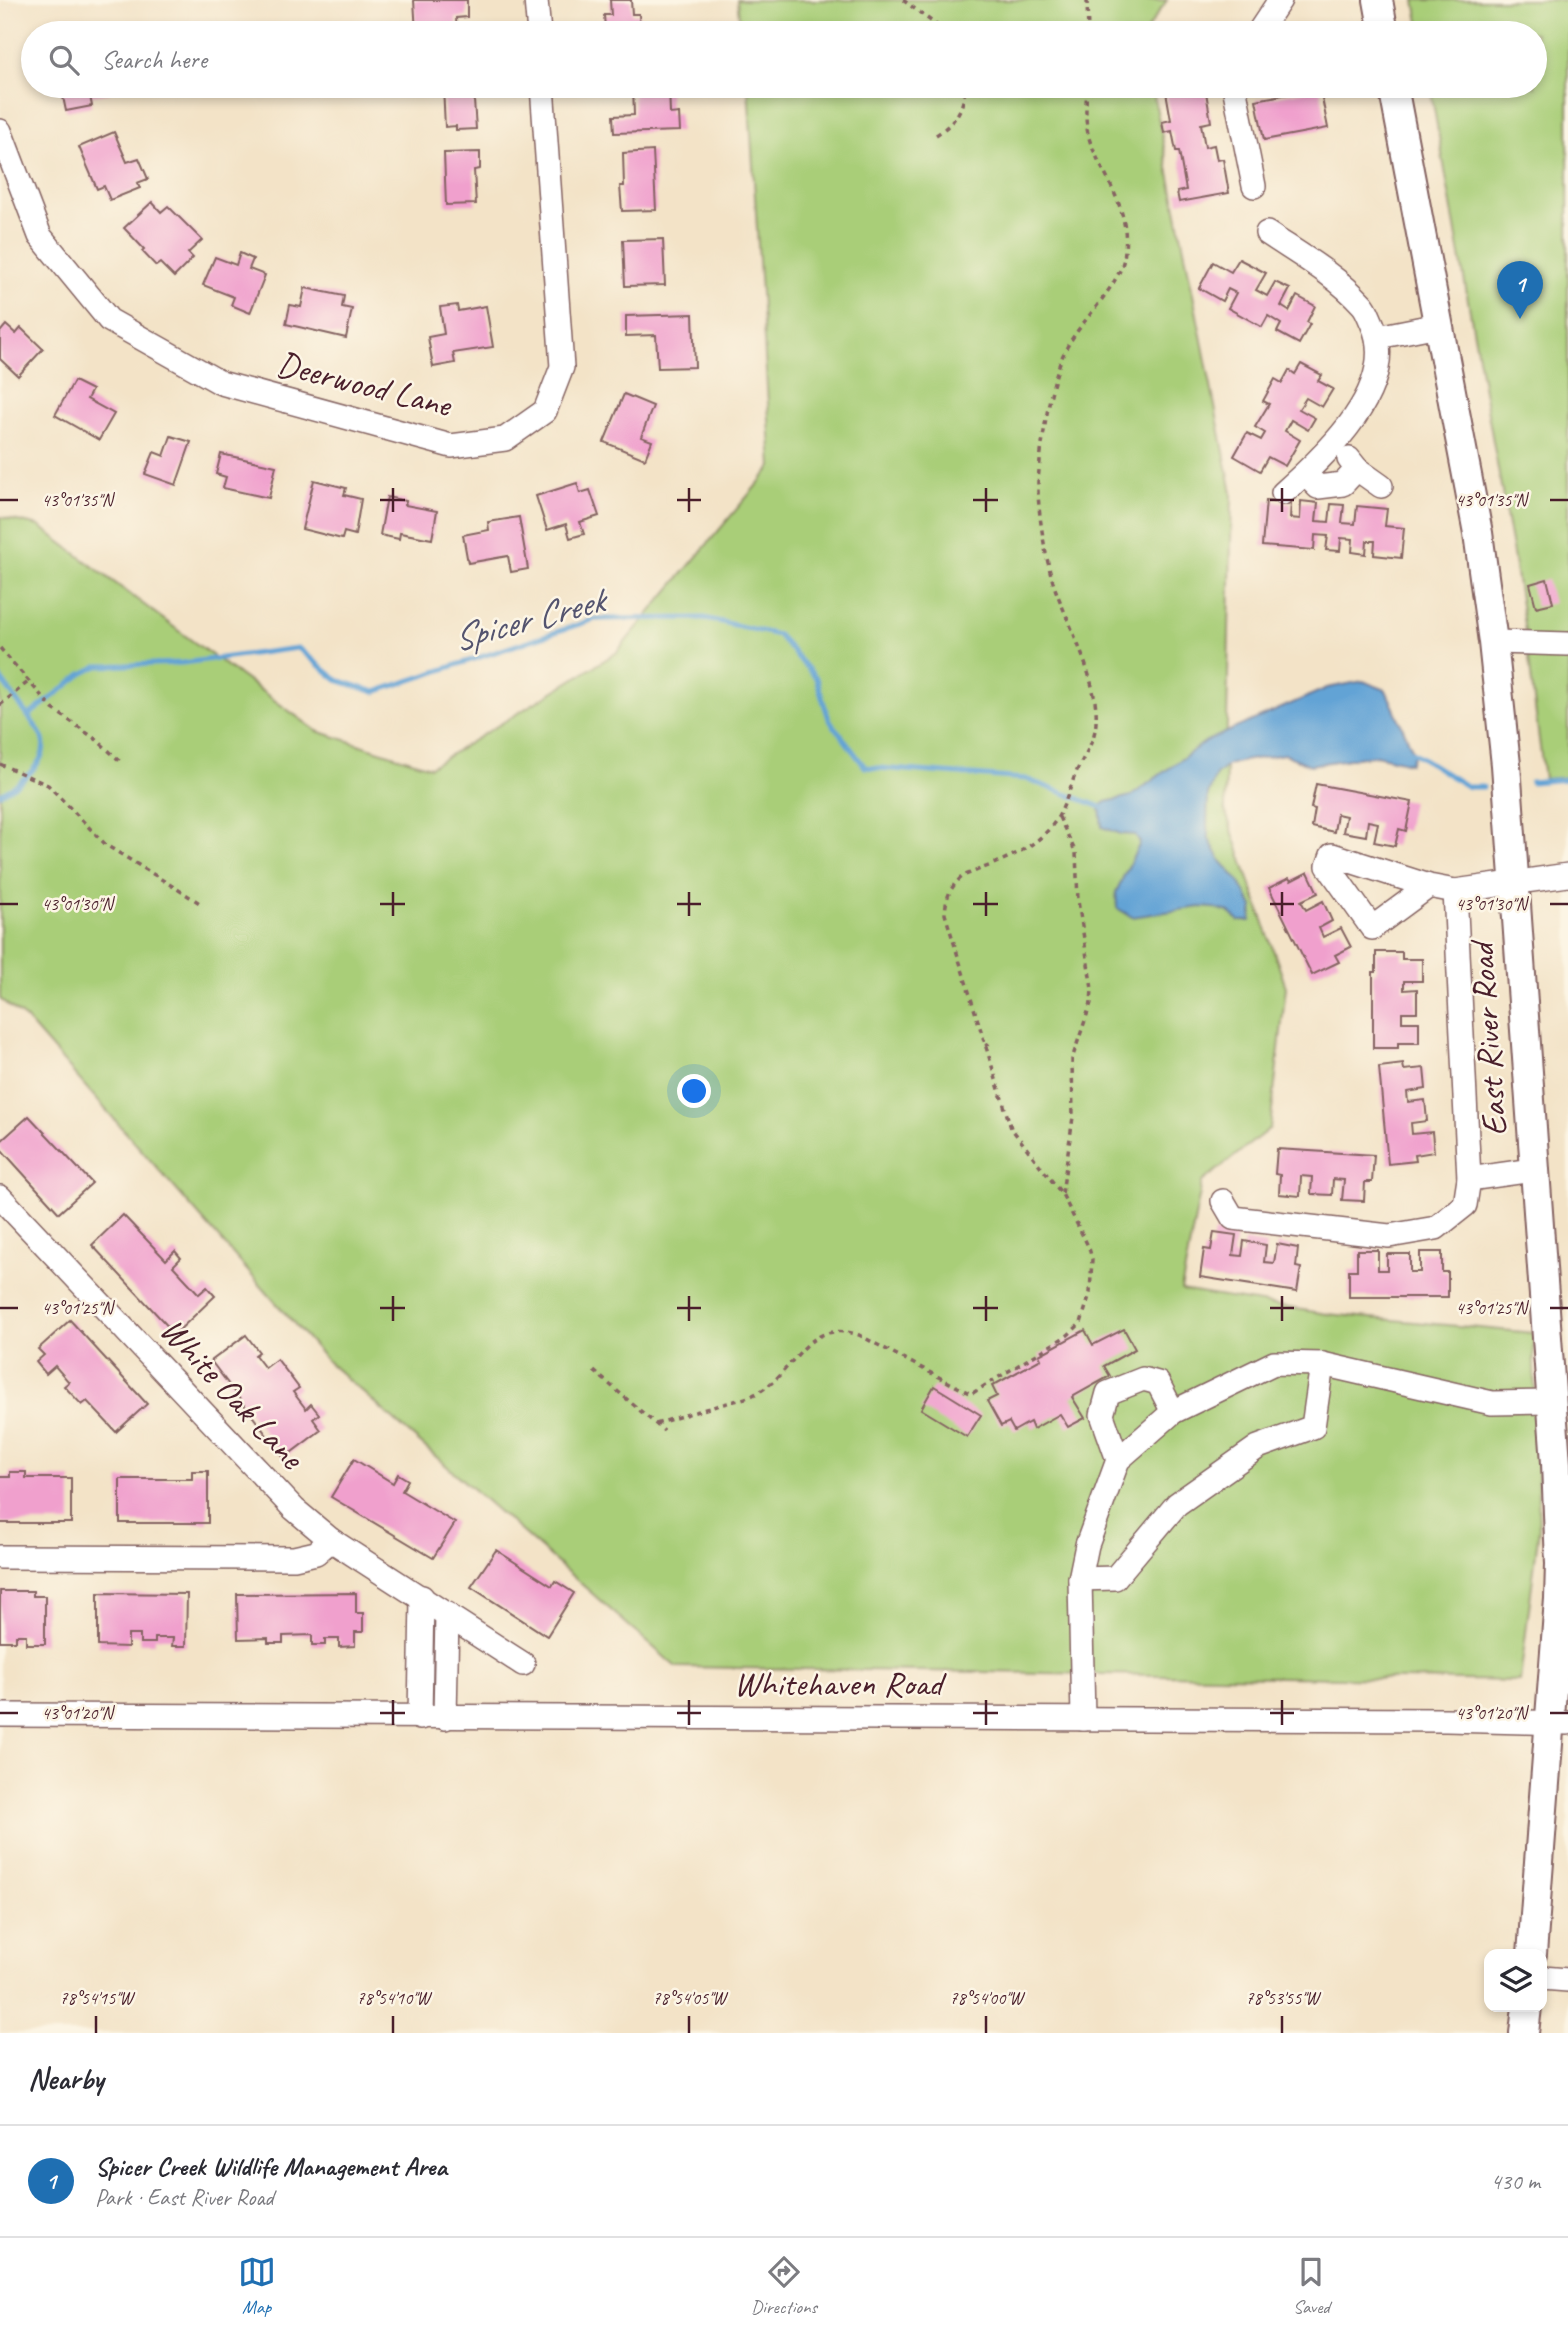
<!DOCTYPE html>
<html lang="en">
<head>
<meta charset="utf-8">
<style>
	:root { --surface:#fff; --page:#f7f7f7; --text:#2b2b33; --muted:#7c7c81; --line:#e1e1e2; --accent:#1f6fb2 }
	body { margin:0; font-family:Caveat,sans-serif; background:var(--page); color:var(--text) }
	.controls { position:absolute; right:21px; bottom:21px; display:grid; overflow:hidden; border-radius:14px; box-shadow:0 4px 10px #0003 }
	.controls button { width:63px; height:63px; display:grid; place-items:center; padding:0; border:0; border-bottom:2px solid var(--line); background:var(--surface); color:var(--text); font:35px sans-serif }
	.you { position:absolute; left:695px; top:1092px; width:24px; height:24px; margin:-18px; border:5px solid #fff; border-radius:50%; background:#1a73e8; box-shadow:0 0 0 10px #1a73e833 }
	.badge { display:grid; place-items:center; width:46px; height:46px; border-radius:50%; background:var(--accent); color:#fff; font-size:23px; font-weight:700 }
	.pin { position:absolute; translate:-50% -58px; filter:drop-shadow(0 2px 4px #0008) }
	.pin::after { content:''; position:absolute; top:37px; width:24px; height:21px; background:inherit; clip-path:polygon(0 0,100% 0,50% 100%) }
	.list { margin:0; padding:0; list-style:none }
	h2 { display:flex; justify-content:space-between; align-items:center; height:91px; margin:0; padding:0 28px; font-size:30px }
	h2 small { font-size:23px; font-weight:400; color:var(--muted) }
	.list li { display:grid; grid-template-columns:46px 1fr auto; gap:21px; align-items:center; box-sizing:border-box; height:112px; padding:0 28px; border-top:2px solid var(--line) }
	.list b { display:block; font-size:26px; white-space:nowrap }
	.list p { margin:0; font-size:23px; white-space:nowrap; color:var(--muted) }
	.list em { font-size:23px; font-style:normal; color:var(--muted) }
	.icon { flex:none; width:38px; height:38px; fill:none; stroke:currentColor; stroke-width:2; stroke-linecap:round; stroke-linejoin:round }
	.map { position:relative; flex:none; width:1568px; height:2033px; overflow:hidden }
	.search { position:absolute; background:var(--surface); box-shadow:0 4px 10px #0003; left:21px; right:21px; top:21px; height:77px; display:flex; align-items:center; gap:18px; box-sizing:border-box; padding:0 24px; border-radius:38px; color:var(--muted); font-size:26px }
	.sheet { height:203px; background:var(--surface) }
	nav { display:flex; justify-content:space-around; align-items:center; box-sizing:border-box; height:98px; border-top:2px solid var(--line); background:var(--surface); font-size:19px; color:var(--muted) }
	nav a { display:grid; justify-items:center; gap:4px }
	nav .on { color:var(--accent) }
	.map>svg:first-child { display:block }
	.green { fill:#a9ce78; stroke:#7a7652; stroke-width:2 }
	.water { fill:#62a3d5; stroke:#566180; stroke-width:2 }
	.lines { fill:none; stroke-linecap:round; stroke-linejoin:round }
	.stream { stroke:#62a3d5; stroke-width:5 }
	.building { fill:#f0a0cd }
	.minor-casing { stroke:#856462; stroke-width:26 }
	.major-casing { stroke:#856462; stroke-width:32 }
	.path { stroke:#856462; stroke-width:3.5; stroke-dasharray:5 5; stroke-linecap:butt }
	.minor { stroke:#fff; stroke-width:23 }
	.major { stroke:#fff; stroke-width:28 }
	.ticks { fill:none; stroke:#4a1f2b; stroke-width:2.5 }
	.labels { text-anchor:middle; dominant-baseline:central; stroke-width:5; stroke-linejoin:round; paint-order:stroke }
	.street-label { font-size:35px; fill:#4a1f2b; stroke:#fcf5e5 }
	.water-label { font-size:37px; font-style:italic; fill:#54546f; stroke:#fcf5e5 }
	.ticks-label { font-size:18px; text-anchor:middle; fill:#4a1f2b; stroke:#fcf5e5; stroke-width:5; stroke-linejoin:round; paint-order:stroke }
</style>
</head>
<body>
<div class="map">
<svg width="1568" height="2033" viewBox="0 0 1568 2033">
	<rect width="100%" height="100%" fill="#fcf5e5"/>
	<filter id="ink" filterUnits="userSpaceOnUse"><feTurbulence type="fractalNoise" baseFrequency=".0143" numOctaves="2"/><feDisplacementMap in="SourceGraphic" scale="14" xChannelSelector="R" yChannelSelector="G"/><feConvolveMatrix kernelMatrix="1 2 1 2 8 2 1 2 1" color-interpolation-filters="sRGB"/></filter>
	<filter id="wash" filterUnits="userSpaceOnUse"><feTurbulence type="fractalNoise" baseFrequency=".00686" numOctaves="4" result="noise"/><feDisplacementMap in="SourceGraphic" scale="28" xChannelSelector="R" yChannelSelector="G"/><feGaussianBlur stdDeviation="1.57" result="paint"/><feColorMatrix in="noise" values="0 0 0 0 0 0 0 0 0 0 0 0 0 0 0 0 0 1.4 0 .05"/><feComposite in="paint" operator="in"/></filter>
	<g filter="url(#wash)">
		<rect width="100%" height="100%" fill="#f3e3c7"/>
		<!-- green -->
		<g class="green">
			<path d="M737,0h430l-22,33h-404z"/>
			<path d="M1415,0h153v777l-24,2 -17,-135 -14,-90 -83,-468h105v-53h-114z"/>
			<path d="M748,86h404l80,407 -7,317 61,177 -16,141 -68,54 -21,108 146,24 206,19 6,195 -19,153 -844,-14 -348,-305 -302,-343 -26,-20v-482l39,9 152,114 126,91 113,36 186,-114 156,-186z"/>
		</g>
		<!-- water -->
		<path class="water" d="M1363,681l23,9 28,63 -4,10 -34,-8 -66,10 -26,-11 -41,7 -15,4 -12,10 -8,20 -1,31 2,13 12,22 18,20 14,26 -2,14h-12l-10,-9 -16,-4 -13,-1 -68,10 -15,-9 -1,-16 24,-49 -5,-8 -14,-1 -19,-7 -2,-20 6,-5 25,-6 75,-55 121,-53z"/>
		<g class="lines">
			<!-- stream -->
			<g class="stream">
				<path d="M0,678l28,38"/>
				<path d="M1409,752l5,1 54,34h15"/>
				<path d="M1531,782l37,-3"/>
				<path d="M0,794c18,-9 49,-31 43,-54 -2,-8 -10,-17 -15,-24l54,-42 16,-8 84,-3 116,-15 39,32 38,12 220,-73 109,-1 74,17 38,43 13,41 36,48 161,12 78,29"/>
			</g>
		</g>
		<g id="blocks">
			<!-- building -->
			<g class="building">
				<path d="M414,0h53v17l-11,1 1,15h-41z"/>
				<path d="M610,0h21l1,14h7l1,19h-27v-5h-8l-1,-13h7z"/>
				<path d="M69,86h40l1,7 -20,3 2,10 -26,5 -4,-19 8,-2z"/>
				<path d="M443,86h30l3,43 -20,1v-4l-11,1z"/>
				<path d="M633,86h36l1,28 9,-1 1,18 -66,2 -1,-17 21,-1z"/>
				<path d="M1165,86h40l6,36 -10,2 4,23 9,-2 3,15 6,-1 6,34 -50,9 -2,-10 9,-2 -7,-39h-3l-4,-20 -8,2 -2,-11 9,-2z"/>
				<path d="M1320,88l8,40 -64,12 -8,-40z"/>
				<path d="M114,132l13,30 12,-4 9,21 -11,4 3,5 -30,12 -6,-14 -7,3 -18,-42z"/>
				<path d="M653,151l3,59 -34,1 -2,-25h4l-1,-33z"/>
				<path d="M480,152v17l-6,1 2,34 -30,1 -2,-52z"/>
				<path d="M152,202l9,10 7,-6 34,34 -14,13 5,5 -19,19 -14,-14 -4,3 -14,-15 2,-2 -20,-21z"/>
				<path d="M663,239l2,46 -40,1 -2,-46z"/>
				<path d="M240,253l13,6 -4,10 16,6 -15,38 -19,-8 3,-8 -31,-12 12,-28 21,8z"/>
				<path d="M1239,259l27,14 -10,17 11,6 8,-14 15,7 -9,17 8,5 8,-15 18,10 -8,16 3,2 -11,20 -22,-12 4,-8 -13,-8 -6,11 -34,-19 8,-15 -8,-4 -6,12 -23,-13 14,-26 18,10z"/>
				<path d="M305,288l39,8 -2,11 10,2 -6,29 -60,-14 4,-19 11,2z"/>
				<path d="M457,305l1,6 28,-5 7,41 -40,6 2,10 -22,4 -5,-30 16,-3 -4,-27z"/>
				<path d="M693,314l2,53 -37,1 -2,-33 -30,1v-20z"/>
				<path d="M6,325l10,9 5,-6 22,21 -25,27 -18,-17v-27z"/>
				<path d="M1301,364l21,11 -4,6 15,8 -11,18 -16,-9 -7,11 16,9 -7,12 -17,-10 -6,11 15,9 -15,26 -17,-9 -8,14 -26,-15 13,-23 14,7 4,-7 -10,-6 14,-23 -6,-3 12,-22 7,4 7,-13 6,4z"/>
				<path d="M74,381l18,9 -5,9 27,15 -15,26 -44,-25z"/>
				<path d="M624,394l29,12 -12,31 11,4 -7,18 -41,-17z"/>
				<path d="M171,436l20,6 -15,43 -31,-11 9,-22 10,4z"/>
				<path d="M221,454l55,12 -7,32 -46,-10 3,-11 -10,-3z"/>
				<path d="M314,480l32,8 -2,7 17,4 -6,36 -11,-3 -2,7 -40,-10z"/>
				<path d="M577,483l3,10 10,-3 9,26 -19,6 4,12 -14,4 -4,-14 -19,6 -11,-34z"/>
				<path d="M387,497l19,4 -1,4 32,6 -5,28 -32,-6 -1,6 -19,-4z"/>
				<path d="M1266,500l25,3 -1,15 10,1 1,-18 17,2 -2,18 13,1 2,-18 13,1 -2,18 13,1 2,-18 30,3 -2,17 19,2 -3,30 -27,-3 1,-14h-8l-1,13 -14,-2 1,-13 -12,-1 -1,13 -14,-1 2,-14 -13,-1 -1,15 -52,-4z"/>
				<path d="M519,517l9,52 -17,3 -3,-16 -40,7 -5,-28 26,-5 -1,-8z"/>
				<path d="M1547,579l6,24 -17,4 -6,-23z"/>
				<path d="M1316,784l96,18 -6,29 -7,-2 -4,17 -21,-4 4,-19 -10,-2 -2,15 -23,-4 3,-16 -9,-2 -3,18 -22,-5 3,-18 -4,-1z"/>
				<path d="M1308,872l10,21 -17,8 5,9 17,-9 9,20 -13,7 4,9 18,-9 10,19 -16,8 4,7 -27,13 -43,-87 20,-10 2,3z"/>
				<path d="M1376,952h26v7h20v22h-18v9l13,-1v23h-15v10h17v21h-21v5h-25v-76h3z"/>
				<path d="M1403,1064l1,6 20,-2 2,21 -19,3 1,10 17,-2 2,21 -16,2 1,11 20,-2 2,20 -19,3 1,6 -28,3 -9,-97z"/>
				<path d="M29,1116l63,67 -33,30 -59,-65v-6z"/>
				<path d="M1277,1149l97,6 -2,27h-7l-1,19 -22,-1 2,-20 -11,-1 -1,16 -21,-1 1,-17 -11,-1 -1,20 -21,-2 1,-19 -5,-1z"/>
				<path d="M123,1215l43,45 9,-9 6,7 -8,8 26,28 8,-7 8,9 -40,38 -83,-89z"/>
				<path d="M1214,1232l22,3 -3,20 9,1 2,-15 22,4 -2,17 10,1 3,-19 21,4 -2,19 5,1 -4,24 -97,-15 4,-28 7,1z"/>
				<path d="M1357,1250h21v20h9v-16h23v18h10v-20h22v20h6v25h-99v-27h8z"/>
				<path d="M70,1320l77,84 -31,28 -29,-31 -5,4 -18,-19 5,-4 -14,-16 -9,8 -10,-12 8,-7 -6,-6z"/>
				<path d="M1124,1329l11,20 -31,17 6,10 -38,21 13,21 -17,9 -8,-13 -27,15 -3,-7 -16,9 -5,-9 -8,4 -14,-25 10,-5 -5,-10 49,-27 -2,-4 46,-25 8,15z"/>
				<path d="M246,1335l13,17 -4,3 10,13 12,-9 22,29 -6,4 13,17 5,-5 8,10 -6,5 8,11 -37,28 -73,-97z"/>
				<path d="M934,1386l47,29 -14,22 -46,-28z"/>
				<path d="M354,1459l39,24 5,-9 10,6 -6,11 53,32 -22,35 -102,-61z"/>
				<path d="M192,1471h16v52h-88v-44h72z"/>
				<path d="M10,1472h16v6h45v45h-71v-46h10z"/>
				<path d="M496,1550l56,36 3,-5 19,12 -27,43 -76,-49z"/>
				<path d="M0,1591h33v5h12v48h-19v-9h-10v6h-16z"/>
				<path d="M98,1593l89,1 -1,52h-14l1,-8h-18v5h-15v-8h-12v12l-30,-1z"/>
				<path d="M356,1593v20h7v19h-8v14l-16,1v-8h-14v6h-13v-10l-29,1v7h-15v-5l-30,1 -1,-45z"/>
			</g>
		</g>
	</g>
	<g filter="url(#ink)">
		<use href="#blocks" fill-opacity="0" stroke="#856462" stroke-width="2"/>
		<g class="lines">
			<defs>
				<g id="minor">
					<path d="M536,0l3,33"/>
					<path d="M1258,33l22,-33"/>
					<path d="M1234,86l20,100"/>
					<path d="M0,131l40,105 69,84 112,63 230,63 54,-7 40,-28 17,-44 -20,-281"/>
					<path d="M1267,233c33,22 69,42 95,71 5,5 7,13 10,19 29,63 -46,132 -89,170"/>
					<path d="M1378,337l60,-12"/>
					<path d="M1349,459l8,10 24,17"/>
					<path d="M1305,474l13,13 25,-3 14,-15"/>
					<path d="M1493,642l75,2"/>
					<path d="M1429,886l-57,42 -44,-62 4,-11 97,31 26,5 113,-16"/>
					<path d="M1469,1179l65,-9"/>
					<path d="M0,1197l294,312 37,31 192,124"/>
					<path d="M1223,1201l10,17 156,18 47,-8 29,-23 4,-26 -14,-288"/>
					<path d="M1118,1460l-16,-45 6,-22 35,-14 15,4 15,29"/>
					<path d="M0,1557l294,1 22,-5 15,-13"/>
					<path d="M1080,1579l35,-1 62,-74 81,-57 55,-20 9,-63"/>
					<path d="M0,1715l1446,5 122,3"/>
					<path d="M420,1718l2,-121"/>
					<path d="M445,1718l2,-104"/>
					<path d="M1083,1719l-3,-140 7,-34 31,-85 55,-48 101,-49 48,1 170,39 59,-1"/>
					<path d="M1542,1978l26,2"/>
				</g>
				<g id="major">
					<path d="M1378,0l6,33"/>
					<path d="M1393,86l85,447 15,109 13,123 50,698 4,101 -1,35 -27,355"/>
					<path d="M1524,2033l3,-26"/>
				</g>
			</defs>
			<!-- minor casing -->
			<use href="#minor" class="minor-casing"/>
			<!-- major casing -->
			<use href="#major" class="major-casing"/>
			<!-- path -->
			<g class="path">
				<path d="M903,0l44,33"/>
				<path d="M1087,0l1,33"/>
				<path d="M936,135c20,-13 28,-26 29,-49"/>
				<path d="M0,648l53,61 44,31 23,21"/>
				<path d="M0,705l28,-23"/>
				<path d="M0,764l48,21 58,60 97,60"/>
				<path d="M1059,817l17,36 2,48 14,88 -1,14 -19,56 1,58 -11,77"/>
				<path d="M985,1046l7,-3"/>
				<path d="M594,1371l70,60"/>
				<path d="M656,1424c19,-6 38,-12 57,-17 15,-5 32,-7 46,-15 39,-23 46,-74 100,-57l112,59 97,-59 13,-12 9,-30 2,-34 -3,-11 -27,-54 -51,-66 -66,-214c1,-17 5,-27 18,-38 34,-14 77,-26 96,-61 7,-13 11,-27 16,-40 8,-19 20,-32 21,-53 3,-38 -26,-95 -40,-131 -10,-27 -19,-82 -18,-110 3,-35 12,-104 29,-134 14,-26 52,-61 57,-89 8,-48 -17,-74 -33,-114 -7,-18 -5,-40 -4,-58"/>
			</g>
			<!-- minor -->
			<use href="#minor" class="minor"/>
			<!-- major -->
			<use href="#major" class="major"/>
		</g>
	</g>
	<!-- ticks -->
	<path class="ticks" d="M393,488v24M689,488v24M986,488v24M1282,488v24M0,500h18M380,500h25M677,500h24M973,500h25M1270,500h24M1550,500h18M393,892v24M689,892v24M986,892v24M1282,892v24M0,904h18M380,904h25M677,904h24M973,904h25M1270,904h24M1550,904h18M393,1296v25M689,1296v25M986,1296v25M1282,1296v25M0,1308h18M380,1308h25M677,1308h24M973,1308h25M1270,1308h24M1550,1308h18M393,1700v25M689,1700v25M986,1700v25M1282,1700v25M0,1713h18M380,1713h25M677,1713h24M973,1713h25M1270,1713h24M1550,1713h18M96,2016v17M393,2016v17M689,2016v17M986,2016v17M1282,2016v17"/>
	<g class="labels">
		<!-- street labels -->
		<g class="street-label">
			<text transform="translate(364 384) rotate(14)">Deerwood Lane</text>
			<text transform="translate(1488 1040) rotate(-94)">East River Road</text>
			<text transform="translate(232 1393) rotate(47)">White Oak Lane</text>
			<text x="838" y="1683">Whitehaven Road</text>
		</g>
		<!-- water labels -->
		<g class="water-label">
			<text transform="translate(528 619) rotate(-15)">Spicer Creek</text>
		</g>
	</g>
	<g class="ticks-label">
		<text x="77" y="506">43°01'35"N</text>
		<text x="1491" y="506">43°01'35"N</text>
		<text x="77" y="910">43°01'30"N</text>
		<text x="1491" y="910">43°01'30"N</text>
		<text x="77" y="1314">43°01'25"N</text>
		<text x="1491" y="1314">43°01'25"N</text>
		<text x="77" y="1719">43°01'20"N</text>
		<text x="1491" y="1719">43°01'20"N</text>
		<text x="96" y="2004">78°54'15"W</text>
		<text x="393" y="2004">78°54'10"W</text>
		<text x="689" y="2004">78°54'05"W</text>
		<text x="986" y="2004">78°54'00"W</text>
		<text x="1282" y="2004">78°53'55"W</text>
	</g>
</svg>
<div class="controls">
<button><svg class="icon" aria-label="layers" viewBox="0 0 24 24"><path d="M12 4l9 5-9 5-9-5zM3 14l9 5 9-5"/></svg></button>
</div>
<div class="you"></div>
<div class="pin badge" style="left:1520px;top:319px">1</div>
<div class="search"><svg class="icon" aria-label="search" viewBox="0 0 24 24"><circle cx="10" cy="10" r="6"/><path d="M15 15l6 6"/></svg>Search here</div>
</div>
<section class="sheet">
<h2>Nearby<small></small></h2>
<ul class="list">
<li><span class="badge">1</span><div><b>Spicer Creek Wildlife Management Area</b><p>Park · East River Road</p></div><em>430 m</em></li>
</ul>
</section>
<nav>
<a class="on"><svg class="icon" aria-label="map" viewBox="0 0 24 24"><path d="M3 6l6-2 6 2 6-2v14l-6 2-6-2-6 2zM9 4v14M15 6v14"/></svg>Map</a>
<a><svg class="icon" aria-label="directions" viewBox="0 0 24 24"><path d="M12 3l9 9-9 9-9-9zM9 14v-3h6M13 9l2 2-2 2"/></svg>Directions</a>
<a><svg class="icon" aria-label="saved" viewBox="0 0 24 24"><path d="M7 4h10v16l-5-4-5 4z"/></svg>Saved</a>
</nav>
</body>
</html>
